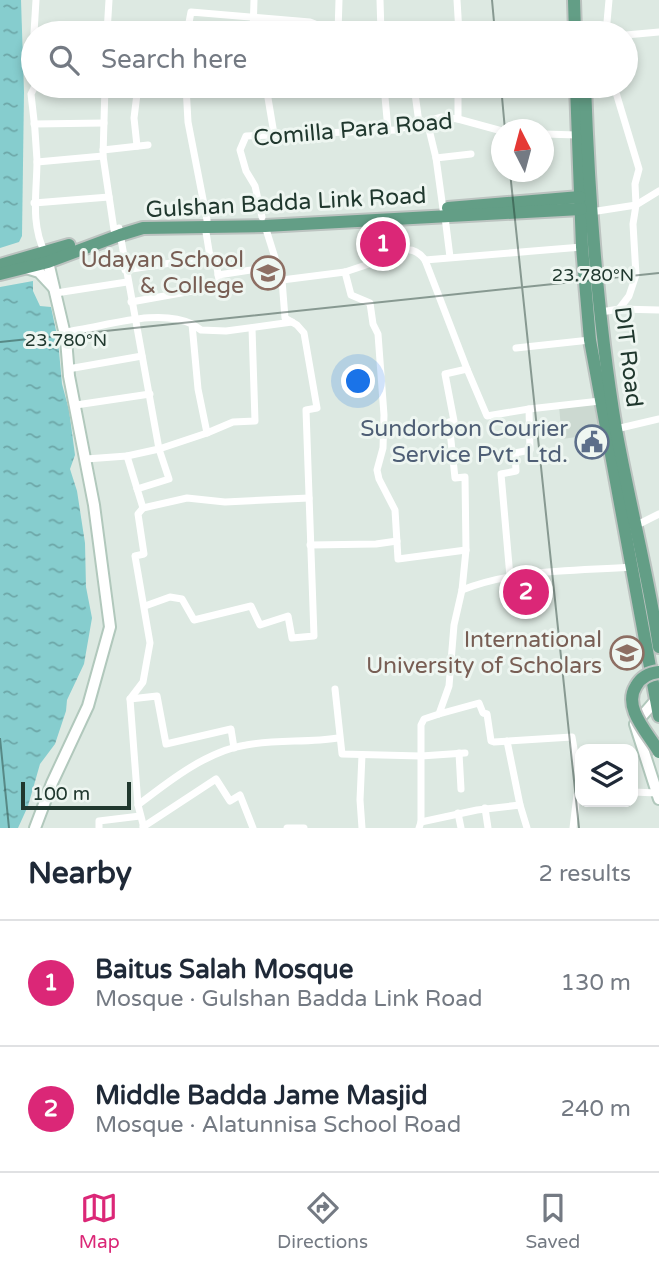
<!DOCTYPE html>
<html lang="en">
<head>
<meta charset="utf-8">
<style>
	:root { --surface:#fff; --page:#f6f6f7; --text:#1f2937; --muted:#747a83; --line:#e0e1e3; --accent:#db2777 }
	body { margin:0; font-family:"Varela Round",sans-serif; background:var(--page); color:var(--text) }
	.controls { position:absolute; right:21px; bottom:21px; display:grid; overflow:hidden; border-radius:14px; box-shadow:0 4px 10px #0003 }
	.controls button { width:63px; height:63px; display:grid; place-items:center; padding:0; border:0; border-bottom:2px solid var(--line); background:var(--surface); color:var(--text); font:35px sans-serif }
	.compass { position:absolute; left:491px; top:119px; width:63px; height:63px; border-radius:50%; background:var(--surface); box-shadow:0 4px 10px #0003; rotate:354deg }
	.scale { position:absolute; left:21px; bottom:18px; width:110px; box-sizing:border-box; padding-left:7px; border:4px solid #20382e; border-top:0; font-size:19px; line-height:24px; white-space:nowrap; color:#20382e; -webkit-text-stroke:5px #eef6f1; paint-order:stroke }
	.you { position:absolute; left:359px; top:382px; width:24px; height:24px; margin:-18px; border:5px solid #fff; border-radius:50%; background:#1a73e8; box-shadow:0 0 0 10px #1a73e833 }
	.badge { display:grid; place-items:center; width:46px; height:46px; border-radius:50%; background:var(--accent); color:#fff; font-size:23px; font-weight:700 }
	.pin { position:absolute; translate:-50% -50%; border:4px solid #fff; box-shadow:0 2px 7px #0006 }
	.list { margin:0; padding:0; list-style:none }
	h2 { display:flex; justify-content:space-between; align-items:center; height:91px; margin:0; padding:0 28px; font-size:30px }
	h2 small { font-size:23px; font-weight:400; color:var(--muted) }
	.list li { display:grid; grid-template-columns:46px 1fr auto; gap:21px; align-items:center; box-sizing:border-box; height:126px; padding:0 28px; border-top:2px solid var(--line) }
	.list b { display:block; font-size:26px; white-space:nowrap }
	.list p { margin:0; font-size:23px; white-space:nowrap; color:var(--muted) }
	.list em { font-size:23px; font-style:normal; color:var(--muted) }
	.icon { flex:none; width:38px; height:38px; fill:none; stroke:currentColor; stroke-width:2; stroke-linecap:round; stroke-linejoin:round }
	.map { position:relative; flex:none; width:659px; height:828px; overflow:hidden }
	.search { position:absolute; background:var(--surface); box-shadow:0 4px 10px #0003; left:21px; right:21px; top:21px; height:77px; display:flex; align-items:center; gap:18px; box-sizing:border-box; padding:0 24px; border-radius:38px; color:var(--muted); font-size:26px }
	.sheet { height:343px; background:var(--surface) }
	nav { display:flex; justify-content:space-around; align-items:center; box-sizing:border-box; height:98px; border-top:2px solid var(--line); background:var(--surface); font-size:19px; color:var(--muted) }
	nav a { display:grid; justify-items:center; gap:4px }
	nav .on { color:var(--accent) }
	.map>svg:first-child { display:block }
	.built { fill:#ccd9d1 }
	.water { fill:url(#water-ripples) }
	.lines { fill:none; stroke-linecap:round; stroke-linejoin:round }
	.secondary-casing { stroke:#b1c8bc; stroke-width:14 }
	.primary-casing { stroke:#bcc3c0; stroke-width:16 }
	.street { stroke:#fff; stroke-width:7 }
	.secondary { stroke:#fff; stroke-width:10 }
	.primary { stroke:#639e86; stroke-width:12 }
	.primary-bridge-casing { stroke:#bcc3c0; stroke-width:16; stroke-linecap:butt }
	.primary-bridge { stroke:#639e86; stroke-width:12 }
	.ticks { fill:none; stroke:#20382e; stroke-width:2; stroke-opacity:0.45 }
	.labels { text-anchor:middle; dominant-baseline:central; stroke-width:6; stroke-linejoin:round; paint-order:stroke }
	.street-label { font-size:23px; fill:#20382e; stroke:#eef6f1 }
	.education-label { font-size:23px; fill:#785e54; stroke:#eef6f1; text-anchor:end }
	.service-label { font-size:23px; fill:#4e5e75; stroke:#eef6f1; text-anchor:end }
	.ticks-label { font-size:18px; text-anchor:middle; fill:#20382e; stroke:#eef6f1; stroke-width:6; stroke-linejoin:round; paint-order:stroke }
</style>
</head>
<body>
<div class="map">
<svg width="659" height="828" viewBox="0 0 659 828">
	<defs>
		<pattern id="water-ripples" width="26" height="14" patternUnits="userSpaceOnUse" patternTransform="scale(1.75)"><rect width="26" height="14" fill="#86cdce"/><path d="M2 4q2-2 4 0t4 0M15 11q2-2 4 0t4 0" fill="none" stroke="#6da7a8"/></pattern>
	</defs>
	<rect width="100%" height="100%" fill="#dde9e2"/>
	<!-- built -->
	<path class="built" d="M594,405l5,29 -37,5 -3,-33z"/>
	<!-- water -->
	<g class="water">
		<path d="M0,0h21l3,92 -2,144 -3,6 -19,6z"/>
		<path d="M33,281v10l7,15 11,1 7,33 4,44 7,26 6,45 -5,14 7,22 8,52 1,44 6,31 -8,46 -17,36 -1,11 -11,33 -15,20 -12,42 -10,22h-18v-541z"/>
	</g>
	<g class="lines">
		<defs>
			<g id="secondary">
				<path d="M26,268l13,4 14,15"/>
				<path d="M655,701l-20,23 24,75"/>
				<path d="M35,828l17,-45 36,-77 22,-79 -16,-122 -25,-129 -3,-37 -18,-77"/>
			</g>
			<g id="primary">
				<path d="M574,0l1,33"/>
				<path d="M576,86l6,161 8,93 69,376"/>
				<path d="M585,86c4,114 12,229 31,343 13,73 32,145 43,218"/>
				<path d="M448,208l132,-11"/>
				<path d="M0,265l69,-20"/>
				<path d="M0,274l48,-12 72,-27 23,-7 122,-2 316,-17"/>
			</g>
		</defs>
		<!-- secondary casing -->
		<use href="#secondary" class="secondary-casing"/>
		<!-- primary casing -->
		<use href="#primary" class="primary-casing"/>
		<!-- street -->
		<g class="street">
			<path d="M380,0l1,33"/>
			<path d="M457,0l2,33"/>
			<path d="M107,31l39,2"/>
			<path d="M34,33l2,-33"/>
			<path d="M107,33l2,-33"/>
			<path d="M187,33l4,-21 119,10 28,11h8"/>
			<path d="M253,33l1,-33"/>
			<path d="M338,33l1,-33"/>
			<path d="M425,33l10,-3 24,1"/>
			<path d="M606,33l3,-33"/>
			<path d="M626,35l33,-3"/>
			<path d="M35,86l-4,8c3,22 5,44 6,66 0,32 -7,63 8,93"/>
			<path d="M105,86l-2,70 11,74"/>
			<path d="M186,86l2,36 19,98"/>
			<path d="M266,86l8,48"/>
			<path d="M384,86l4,44"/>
			<path d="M414,86l5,37"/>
			<path d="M458,86v33"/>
			<path d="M427,121l9,37 7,51"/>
			<path d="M34,124l70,-1"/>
			<path d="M544,134l33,1"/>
			<path d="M137,146l-3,-28 4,-32"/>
			<path d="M103,150l45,-5"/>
			<path d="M436,158l35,-4"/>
			<path d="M37,162l66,-6"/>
			<path d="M34,203l75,-6"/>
			<path d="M591,212l45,-7 23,-14"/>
			<path d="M262,217l-7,-31 -9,-15 -6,-21 6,-14 150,-6 45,-13 17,2 44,12"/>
			<path d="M445,217l5,40"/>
			<path d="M369,220l9,41c18,-8 33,-20 47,-1l42,109 -22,5 9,47 -5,1 6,56 10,-1 1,73 -4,40 -8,35 -5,61 -10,28 -15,5 -3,6v97l-2,6"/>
			<path d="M265,226l17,54 63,-8 33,-11"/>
			<path d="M119,228l40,221 -32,7 16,52 -5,6 6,40 -9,2 15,87 -7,39 -13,17 8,106 6,23"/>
			<path d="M425,260l157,-13"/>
			<path d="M125,270l85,-13"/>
			<path d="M345,272l6,23 19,8 3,21 5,10 6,81 -1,33 -6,22 2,9 16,31 3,49 68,-9"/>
			<path d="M218,275l60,-9"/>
			<path d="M56,293l71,-11"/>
			<path d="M131,302l89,-16 -5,-30 -5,1 -5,-31"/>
			<path d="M619,309l40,1"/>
			<path d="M601,312l18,-3 10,-13 7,-21 -3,-51 3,-19 -1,-21 4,-15 -25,-83"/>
			<path d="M192,324l9,6 25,1 66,-9"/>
			<path d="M64,332c38,-4 93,-25 128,-8l6,65 9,44 26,-11 22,-1 -3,-93"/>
			<path d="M516,348l74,-8"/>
			<path d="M68,369l74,-13"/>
			<path d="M467,369l20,47 42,-7 71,-8"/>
			<path d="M76,405l74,-11"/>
			<path d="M616,429l43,-10"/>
			<path d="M86,459l41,-3"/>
			<path d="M137,489l32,-10 -10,-30 48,-16"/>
			<path d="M143,508l44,-10 38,4 84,-4"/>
			<path d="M637,525l22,-11"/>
			<path d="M310,545l66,-1 21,-3"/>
			<path d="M510,577l-9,-103 15,-3 -1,-18 15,-3 -1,-41"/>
			<path d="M462,590c52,-21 114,-19 170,-23"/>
			<path d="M145,606l25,-9 12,2 12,21 57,-14 9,19 28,-9 4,22 22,-2 -8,-226 11,-2 -13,-75 -7,-8 -12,-7 -3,-38"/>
			<path d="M335,689l7,65 79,2 44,-3"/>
			<path d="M130,699l27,-3 9,48 65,-15 3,19"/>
			<path d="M439,714l40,-11 4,10 4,1 4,27 3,1 78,-5 8,48"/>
			<path d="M507,741l13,64 7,23"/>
			<path d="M459,753l2,36"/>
			<path d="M633,792l24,1"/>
			<path d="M138,805c31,-24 69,-54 108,-60 30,-6 62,-2 92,-7"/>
			<path d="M485,808l3,20"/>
			<path d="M458,813l3,15"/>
			<path d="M421,822l56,-12 43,-5"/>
			<path d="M143,827l73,-48 14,22 10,-6 13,33"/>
			<path d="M99,828v-7l41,-5"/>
			<path d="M287,828h17"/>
			<path d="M362,828l-2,-28 2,-45"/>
			<path d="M573,828l4,-33 3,-1"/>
		</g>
		<!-- secondary -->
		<use href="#secondary" class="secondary"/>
		<!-- primary -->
		<use href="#primary" class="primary"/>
		<defs>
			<path id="primary-bridge" d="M659,672c-10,1 -18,5 -23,14 -14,22 13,48 23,66"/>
		</defs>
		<!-- primary-bridge casing -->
		<use href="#primary-bridge" class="primary-bridge-casing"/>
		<!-- primary-bridge -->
		<use href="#primary-bridge" class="primary-bridge"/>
	</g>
	<!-- ticks -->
	<path class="ticks" d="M492,0l3,33M501,86l4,44M510,172l69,656M0,342l659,-69M0,738l9,90"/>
	<!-- icons -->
	<defs>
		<symbol id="school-ring" viewBox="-11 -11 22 22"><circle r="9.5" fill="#eef6f1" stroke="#8d6e63" stroke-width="1.5"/><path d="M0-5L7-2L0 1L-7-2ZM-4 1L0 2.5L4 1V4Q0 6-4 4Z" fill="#8d6e63"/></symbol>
		<symbol id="civic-ring" viewBox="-11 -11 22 22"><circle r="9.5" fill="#eef6f1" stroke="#5c6f8a" stroke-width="1.5"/><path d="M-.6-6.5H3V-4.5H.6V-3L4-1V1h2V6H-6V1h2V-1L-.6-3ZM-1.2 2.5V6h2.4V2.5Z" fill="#5c6f8a"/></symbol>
		<symbol id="university-ring" viewBox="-11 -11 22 22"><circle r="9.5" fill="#eef6f1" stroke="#8d6e63" stroke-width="1.5"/><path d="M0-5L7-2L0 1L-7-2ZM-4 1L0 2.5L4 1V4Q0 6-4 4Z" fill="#8d6e63"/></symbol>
	</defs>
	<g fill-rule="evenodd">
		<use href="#school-ring" x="249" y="254" width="38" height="38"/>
		<use href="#civic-ring" x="573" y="423" width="38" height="38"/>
		<use href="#university-ring" x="608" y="634" width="38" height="38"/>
	</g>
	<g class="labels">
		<!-- street labels -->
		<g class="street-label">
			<text transform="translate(353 130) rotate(-5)">Comilla Para Road</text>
			<text transform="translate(286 203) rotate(-3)">Gulshan Badda Link Road</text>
			<text transform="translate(628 357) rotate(83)">DIT Road</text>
		</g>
		<!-- education labels -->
		<g class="education-label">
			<text x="244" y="260">Udayan School<tspan x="244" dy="26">&amp; College</tspan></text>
			<text x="602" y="640">International<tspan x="602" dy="26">University of Scholars</tspan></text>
		</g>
		<!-- service labels -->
		<g class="service-label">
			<text x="568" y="429">Sundorbon Courier<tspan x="568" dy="26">Service Pvt. Ltd.</tspan></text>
		</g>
	</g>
	<g class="ticks-label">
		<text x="593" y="281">23.780°N</text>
		<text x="66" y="346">23.780°N</text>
	</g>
</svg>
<div class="controls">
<button><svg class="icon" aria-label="layers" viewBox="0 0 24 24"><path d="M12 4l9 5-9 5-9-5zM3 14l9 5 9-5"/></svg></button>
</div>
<svg class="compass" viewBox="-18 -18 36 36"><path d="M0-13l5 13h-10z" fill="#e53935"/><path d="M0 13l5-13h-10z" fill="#747a83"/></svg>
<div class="scale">100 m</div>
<div class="you"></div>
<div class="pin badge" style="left:383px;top:244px">1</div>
<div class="pin badge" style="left:526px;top:592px">2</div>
<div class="search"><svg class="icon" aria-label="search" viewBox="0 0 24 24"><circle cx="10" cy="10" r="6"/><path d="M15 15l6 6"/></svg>Search here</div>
</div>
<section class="sheet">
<h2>Nearby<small>2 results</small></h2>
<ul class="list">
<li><span class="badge">1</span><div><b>Baitus Salah Mosque</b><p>Mosque · Gulshan Badda Link Road</p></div><em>130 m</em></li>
<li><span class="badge">2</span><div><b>Middle Badda Jame Masjid</b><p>Mosque · Alatunnisa School Road</p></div><em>240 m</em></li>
</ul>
</section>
<nav>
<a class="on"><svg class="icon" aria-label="map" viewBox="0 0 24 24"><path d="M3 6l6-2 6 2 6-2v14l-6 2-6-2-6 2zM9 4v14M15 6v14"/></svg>Map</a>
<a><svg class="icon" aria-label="directions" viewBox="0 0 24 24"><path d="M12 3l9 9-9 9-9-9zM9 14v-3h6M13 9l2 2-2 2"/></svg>Directions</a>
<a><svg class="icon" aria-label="saved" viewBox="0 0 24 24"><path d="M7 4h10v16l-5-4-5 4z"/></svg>Saved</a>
</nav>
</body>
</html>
